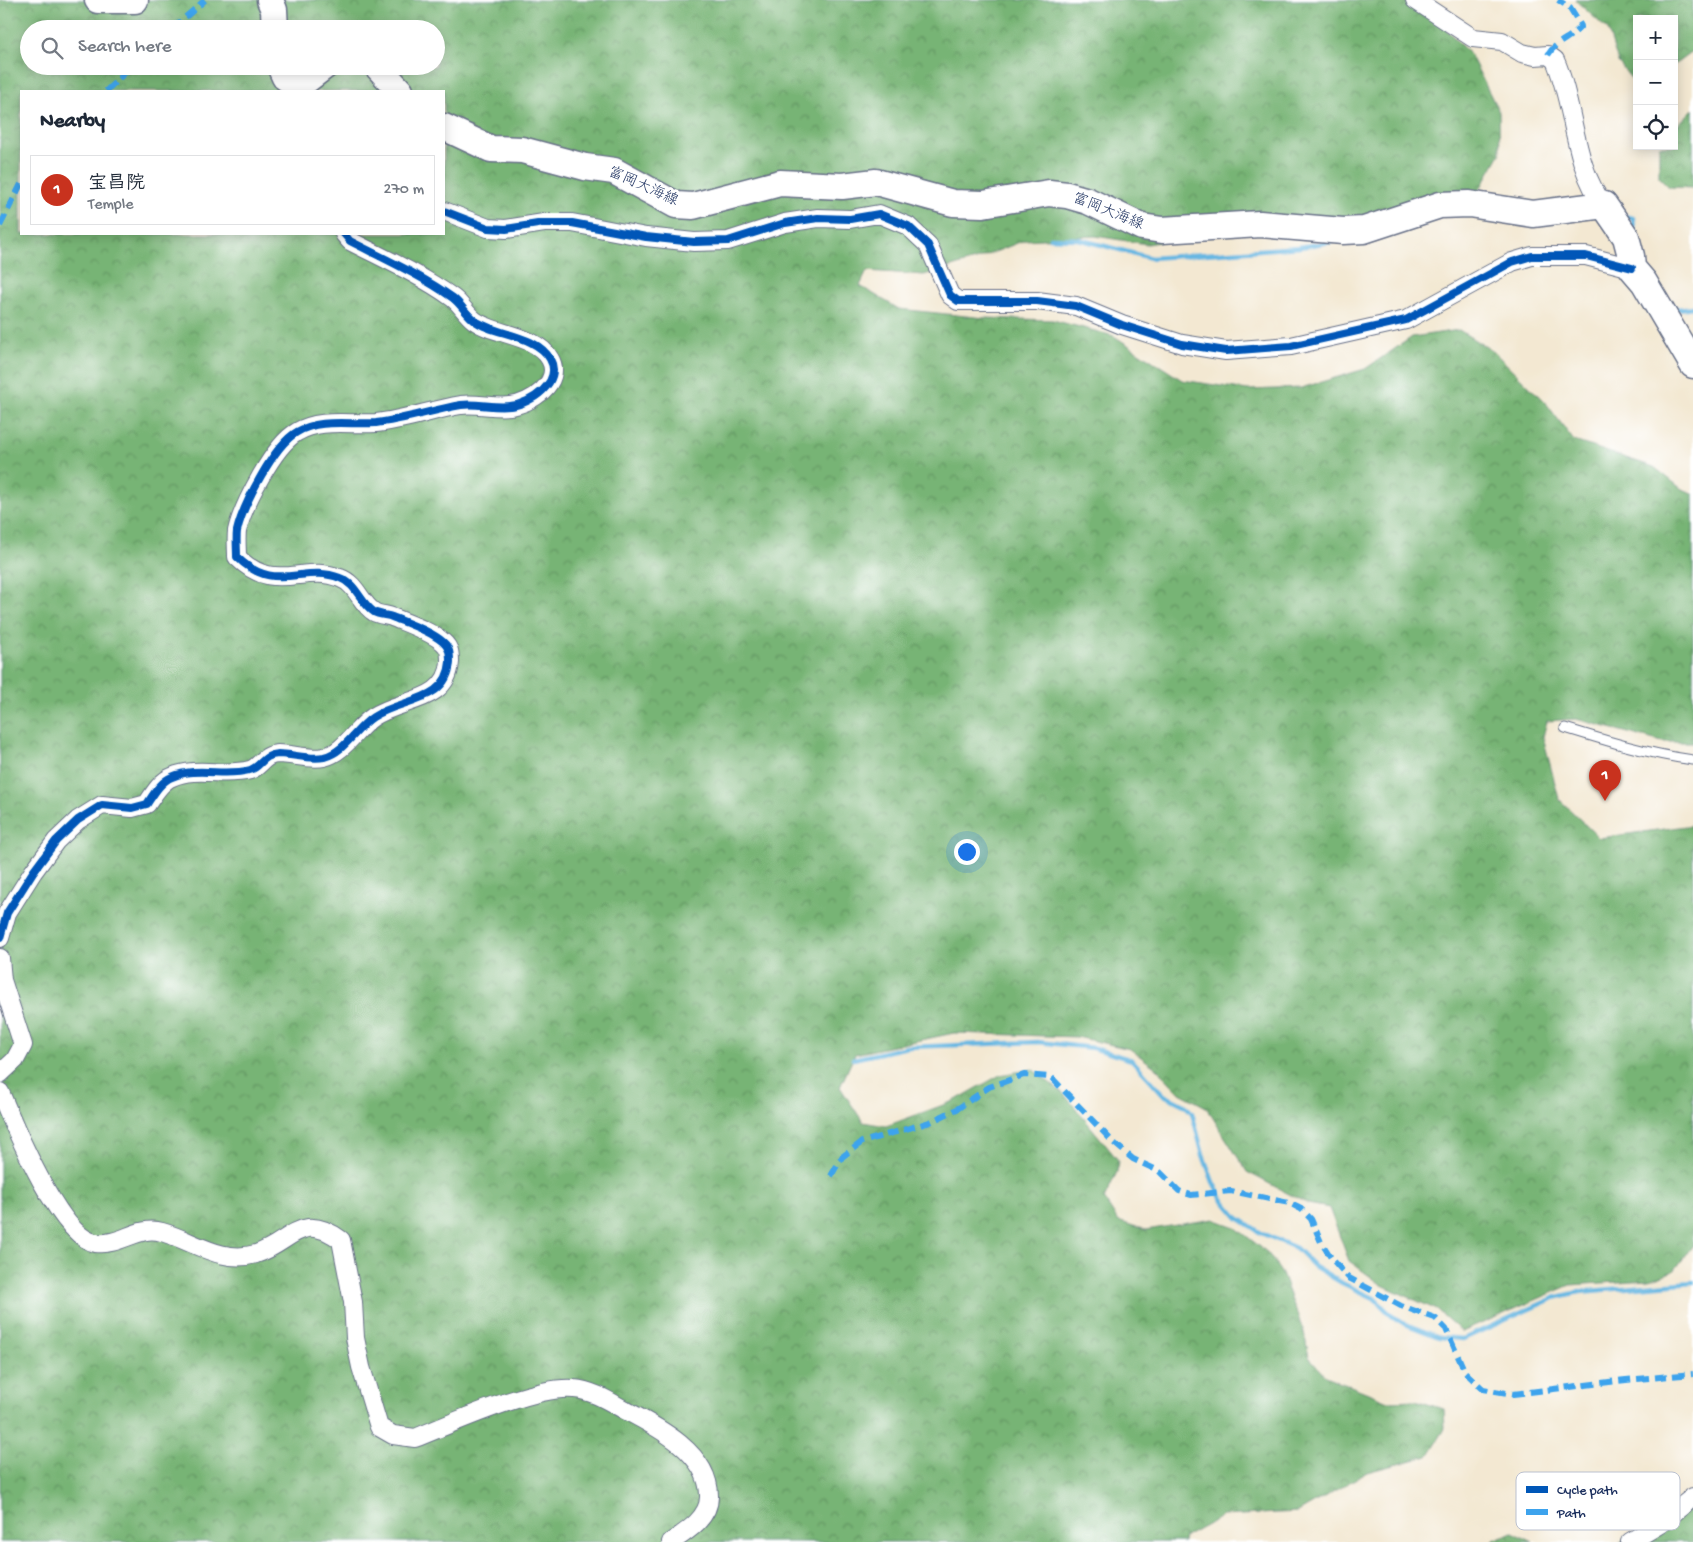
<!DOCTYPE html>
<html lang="en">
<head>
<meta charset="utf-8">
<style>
	:root { --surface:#fff; --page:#f2f2f3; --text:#1f2937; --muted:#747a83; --line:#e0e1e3; --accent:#c8321e }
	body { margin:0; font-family:"Gochi Hand","Klee One",sans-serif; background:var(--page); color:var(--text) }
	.controls { position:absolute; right:15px; top:15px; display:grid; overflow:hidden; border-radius:0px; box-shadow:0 2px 12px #0003 }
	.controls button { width:45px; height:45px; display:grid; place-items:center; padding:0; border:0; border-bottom:1px solid var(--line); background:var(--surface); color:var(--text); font:25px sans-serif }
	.you { position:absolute; left:966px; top:851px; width:18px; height:18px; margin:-12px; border:4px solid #fff; border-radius:50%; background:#1a73e8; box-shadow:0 0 0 8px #1a73e833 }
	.badge { display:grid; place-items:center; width:32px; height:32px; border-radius:50%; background:var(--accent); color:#fff; font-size:16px; font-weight:700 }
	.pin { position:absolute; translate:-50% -41px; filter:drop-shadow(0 1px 2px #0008) }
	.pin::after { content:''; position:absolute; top:26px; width:18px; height:15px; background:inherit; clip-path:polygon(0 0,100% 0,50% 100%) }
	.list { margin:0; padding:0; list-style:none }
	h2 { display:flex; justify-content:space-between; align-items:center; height:65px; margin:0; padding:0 20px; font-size:21px }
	h2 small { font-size:16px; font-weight:400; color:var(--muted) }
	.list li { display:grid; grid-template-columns:32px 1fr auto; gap:15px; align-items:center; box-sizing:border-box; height:70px; margin:0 10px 10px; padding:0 10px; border:1px solid var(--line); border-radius:0px }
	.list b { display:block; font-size:19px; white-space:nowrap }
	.list p { margin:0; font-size:16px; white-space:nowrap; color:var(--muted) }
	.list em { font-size:16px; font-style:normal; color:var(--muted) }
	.icon { flex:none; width:28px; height:28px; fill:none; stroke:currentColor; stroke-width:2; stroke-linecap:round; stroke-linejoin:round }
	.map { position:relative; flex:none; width:1693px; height:1542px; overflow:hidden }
	.search { position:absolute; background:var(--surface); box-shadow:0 2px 12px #0003; left:20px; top:20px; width:425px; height:55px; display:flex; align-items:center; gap:12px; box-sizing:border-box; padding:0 18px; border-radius:28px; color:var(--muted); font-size:19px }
	.panel { position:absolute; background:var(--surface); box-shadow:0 2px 12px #0003; left:20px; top:90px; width:425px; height:145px; border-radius:0px }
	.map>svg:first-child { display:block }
	.forest { fill:url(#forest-crowns); stroke:#497269; fill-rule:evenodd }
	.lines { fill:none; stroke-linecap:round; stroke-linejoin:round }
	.stream { stroke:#67b7e2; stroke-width:4.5 }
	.lane-casing { stroke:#677087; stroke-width:11 }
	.street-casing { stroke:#677087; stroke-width:20 }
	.secondary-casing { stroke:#677087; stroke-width:29 }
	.lane { stroke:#fff; stroke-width:9 }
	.street { stroke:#fff; stroke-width:18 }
	.secondary { stroke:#fff; stroke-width:26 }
	.quiet { stroke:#3da3ed; stroke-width:6; stroke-dasharray:12 6; stroke-linecap:butt }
	.cycleway-casing { stroke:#fff; stroke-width:11 }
	.cycleway { stroke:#0057b8; stroke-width:8 }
	.labels { text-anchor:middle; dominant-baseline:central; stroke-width:5; stroke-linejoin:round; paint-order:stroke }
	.street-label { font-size:15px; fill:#1b2f5e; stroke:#fff }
	.key { fill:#fff; stroke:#bbc1cf; stroke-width:1 }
	.key-label { font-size:14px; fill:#1b2f5e }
</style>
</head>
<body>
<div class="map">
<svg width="1693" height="1542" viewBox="0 0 1693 1542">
	<defs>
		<pattern id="forest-crowns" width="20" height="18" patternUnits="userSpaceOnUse" patternTransform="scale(1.25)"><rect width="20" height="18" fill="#77b474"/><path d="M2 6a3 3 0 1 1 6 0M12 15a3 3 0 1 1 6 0" fill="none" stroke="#619362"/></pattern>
	</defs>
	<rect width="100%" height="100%" fill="#fff"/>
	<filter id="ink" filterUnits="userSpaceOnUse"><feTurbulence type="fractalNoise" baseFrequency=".02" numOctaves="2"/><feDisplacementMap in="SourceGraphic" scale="10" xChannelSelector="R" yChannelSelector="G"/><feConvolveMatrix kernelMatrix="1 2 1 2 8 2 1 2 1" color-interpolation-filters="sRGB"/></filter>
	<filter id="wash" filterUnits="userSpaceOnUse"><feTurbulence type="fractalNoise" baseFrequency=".0096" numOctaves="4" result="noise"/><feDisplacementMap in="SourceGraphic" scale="20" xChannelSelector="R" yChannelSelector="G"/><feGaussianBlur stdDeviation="1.12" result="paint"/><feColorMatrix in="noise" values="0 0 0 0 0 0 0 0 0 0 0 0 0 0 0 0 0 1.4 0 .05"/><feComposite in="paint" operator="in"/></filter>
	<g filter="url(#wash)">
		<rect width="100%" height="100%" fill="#f3e8d2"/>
		<!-- forest -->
		<g class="forest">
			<path d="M0,0h1403l31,16 37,40 28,56 1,42 -21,37 -24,3 -63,19 -66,11 -78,2 -101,18 -52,-8 -70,4 -50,20 -51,15 -57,-4 -7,15 39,23 86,9 68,2 61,16 68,44 66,10 53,-2 64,-19 47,-32 47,-7 35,22 52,51 28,38 80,26 28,22 11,4v249h-31l-86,-23 -29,2 -4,16 16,62 40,39 94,-13v420l-19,26 -25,9 -79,5 -108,47 -25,-22 -55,-25 -33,-24 -20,-53 -21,-4 -61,-32 -41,-65 -26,-14 -24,-25 -26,-19 -53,-12 -123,-4 -99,21 -15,33 23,35 23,4 68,-25 46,-26 32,-6 32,25 54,66 -1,12 -13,27 14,22 28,9 67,-11 22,8 33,26 14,21 22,58 5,25 17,19 62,25 27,-1 29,9 1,20 -17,27 -61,16 -69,40 -75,4 -38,21 -1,5h-1184zM29,29h407v37h-407zM21,91h423v143h-423z"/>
			<path d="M1575,0h118v51l-19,14v-46h-37v61l-4,1 -15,-19 -10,-32z"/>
			<path d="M1693,109v79l-24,-1 -10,-10v-31h15v-17z"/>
			<path d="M1693,1497v45h-73l9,-5z"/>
			<path d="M1513,1532l20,10h-40l1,-2z"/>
		</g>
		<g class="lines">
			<!-- stream -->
			<g class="stream">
				<path d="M1623,216l10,2 1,13"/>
				<path d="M1050,238l28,1 73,19 148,-11 31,-5"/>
				<path d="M1670,305l8,4 15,-2"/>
				<path d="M853,1059l55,-12 130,-5 55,6 39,12 32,35 22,11 6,7 11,42 10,27 9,17 16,19 23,15 35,15 18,18 28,17 32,15 18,18 13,8 34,13 24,2 91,-41 25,-6 114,-10"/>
			</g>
		</g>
	</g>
	<g filter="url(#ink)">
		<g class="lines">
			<defs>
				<path id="lane" d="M1565,728c42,13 84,26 128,32"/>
				<g id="street">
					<path d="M1415,0l58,38 29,3 20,12 13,3 13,-1 7,5c20,45 18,107 49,145"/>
					<path d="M444,211l44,17 18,1 38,-6h28l74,14 48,5 34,-1 57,-18 33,-5 32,1 29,-5 29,12 20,19 22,50 8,6h79l39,5 46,19 60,19 44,7 65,-5 115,-26 106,-58 20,-6h54l46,12"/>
					<path d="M0,938l7,-25 26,-41 23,-31 22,-21 24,-15 30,3 15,-4c6,-9 14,-23 25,-27 25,-11 52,0 78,-7 11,-3 12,-15 28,-16 14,0 32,6 46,3 21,-5 32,-29 49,-40 28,-19 74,-14 77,-55 0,-8 0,-14 -7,-20 -13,-11 -34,-18 -51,-25 -5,-2 -13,-2 -18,-5 -14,-9 -17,-28 -34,-34 -37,-15 -65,17 -103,-21 0,-8 -1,-18 0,-26 6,-26 37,-86 60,-99 23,-14 53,-7 79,-9 28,-3 56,-13 85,-18 16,-2 33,3 49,1 21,-2 53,-24 40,-47 -14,-25 -57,-24 -76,-39 -8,-6 -13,-16 -21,-22 -32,-23 -68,-39 -103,-57l-6,-7"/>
					<path d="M0,958l2,22 21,65 -8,15 -15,14"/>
					<path d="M0,1092c13,31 60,146 96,151 25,3 42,-18 66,-11 32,9 59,32 94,22 35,-11 45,-44 85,-14l12,62 2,36 6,29 18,60 14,8 22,3c38,-15 121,-53 159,-49 17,1 35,12 49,20 33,17 87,44 86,88 0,21 -23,35 -38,45"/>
					<path d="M1630,1542l30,-18 33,-27"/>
				</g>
				<g id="secondary">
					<path d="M98,0h37"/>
					<path d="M270,0l4,10 1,19"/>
					<path d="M280,66l5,11 9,6 10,-1 21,-16"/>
					<path d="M377,66l23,25"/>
					<path d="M444,127l47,22 31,1 63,17 29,4 62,34 17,1 87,-23 62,3 34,-4 77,21 30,1 66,-11 18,2 21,6 54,26 20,3 98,-6 83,7 21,-1 76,-25 29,-1 64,10 71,-9 22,32 5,19 1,12 12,14 49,83"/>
				</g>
			</defs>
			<!-- lane casing -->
			<use href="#lane" class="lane-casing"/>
			<!-- street casing -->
			<use href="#street" class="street-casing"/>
			<!-- secondary casing -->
			<use href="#secondary" class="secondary-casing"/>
			<!-- lane -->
			<use href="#lane" class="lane"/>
			<!-- street -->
			<use href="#street" class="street"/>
			<!-- secondary -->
			<use href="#secondary" class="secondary"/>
			<!-- quiet -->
			<g class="quiet">
				<path d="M172,29l33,-29"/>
				<path d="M1548,55c7,-13 24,-17 33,-29l-11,-18 -12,-8"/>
				<path d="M106,91l26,-25"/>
				<path d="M0,226l21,-42"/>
				<path d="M831,1176l11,-19 20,-15 68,-20 27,-13 32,-22 35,-12 27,2 62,65 20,17 26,12 20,20 12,4 40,-4 58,12 12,6 10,10 10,23 11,17 17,19 52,28 34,12 11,11 19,43 18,17 30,5 113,-14 67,-6"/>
			</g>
			<defs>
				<g id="cycleway">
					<path d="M444,211l44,17 18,1 38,-6h28l74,14 48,5 34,-1 57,-18 33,-5 32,1 29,-5 29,12 20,19 22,50 8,6h79l39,5 46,19 60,19 44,7 65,-5 115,-26 106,-58 20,-6h54l46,12"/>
					<path d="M0,938l7,-25 26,-41 23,-31 22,-21 24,-15 30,3 15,-4c6,-9 14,-23 25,-27 25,-11 52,0 78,-7 11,-3 12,-15 28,-16 14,0 32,6 46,3 21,-5 32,-29 49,-40 28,-19 74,-14 77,-55 0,-8 0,-14 -7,-20 -13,-11 -34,-18 -51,-25 -5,-2 -13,-2 -18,-5 -14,-9 -17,-28 -34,-34 -37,-15 -65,17 -103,-21 0,-8 -1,-18 0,-26 6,-26 37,-86 60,-99 23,-14 53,-7 79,-9 28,-3 56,-13 85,-18 16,-2 33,3 49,1 21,-2 53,-24 40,-47 -14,-25 -57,-24 -76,-39 -8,-6 -13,-16 -21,-22 -32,-23 -68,-39 -103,-57l-6,-7"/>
				</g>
			</defs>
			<!-- cycleway casing -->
			<use href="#cycleway" class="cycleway-casing"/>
			<!-- cycleway -->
			<use href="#cycleway" class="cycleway"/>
		</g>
	</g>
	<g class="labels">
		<!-- street labels -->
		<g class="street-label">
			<text transform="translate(643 187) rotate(24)">富岡大海線</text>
			<text transform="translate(1108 212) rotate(22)">富岡大海線</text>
		</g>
	</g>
	<!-- legend -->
	<rect x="1516" y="1472" width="164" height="58" rx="8" class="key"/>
	<rect x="1526" y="1486" width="22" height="7" fill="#0057b8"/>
	<rect x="1526" y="1509" width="22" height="6" fill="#3da3ed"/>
	<g class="key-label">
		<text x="1557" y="1494">Cycle path</text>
		<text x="1557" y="1517">Path</text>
	</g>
</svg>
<div class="controls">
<button>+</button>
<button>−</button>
<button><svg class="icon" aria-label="locate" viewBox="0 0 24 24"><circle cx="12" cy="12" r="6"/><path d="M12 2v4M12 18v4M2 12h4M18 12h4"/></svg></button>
</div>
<div class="you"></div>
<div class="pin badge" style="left:1605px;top:801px">1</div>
<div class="search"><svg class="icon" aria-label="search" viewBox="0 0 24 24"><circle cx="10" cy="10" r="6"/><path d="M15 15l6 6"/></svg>Search here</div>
<section class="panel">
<h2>Nearby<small></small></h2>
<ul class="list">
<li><span class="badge">1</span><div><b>宝昌院</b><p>Temple</p></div><em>270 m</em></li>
</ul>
</section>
</div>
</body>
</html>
